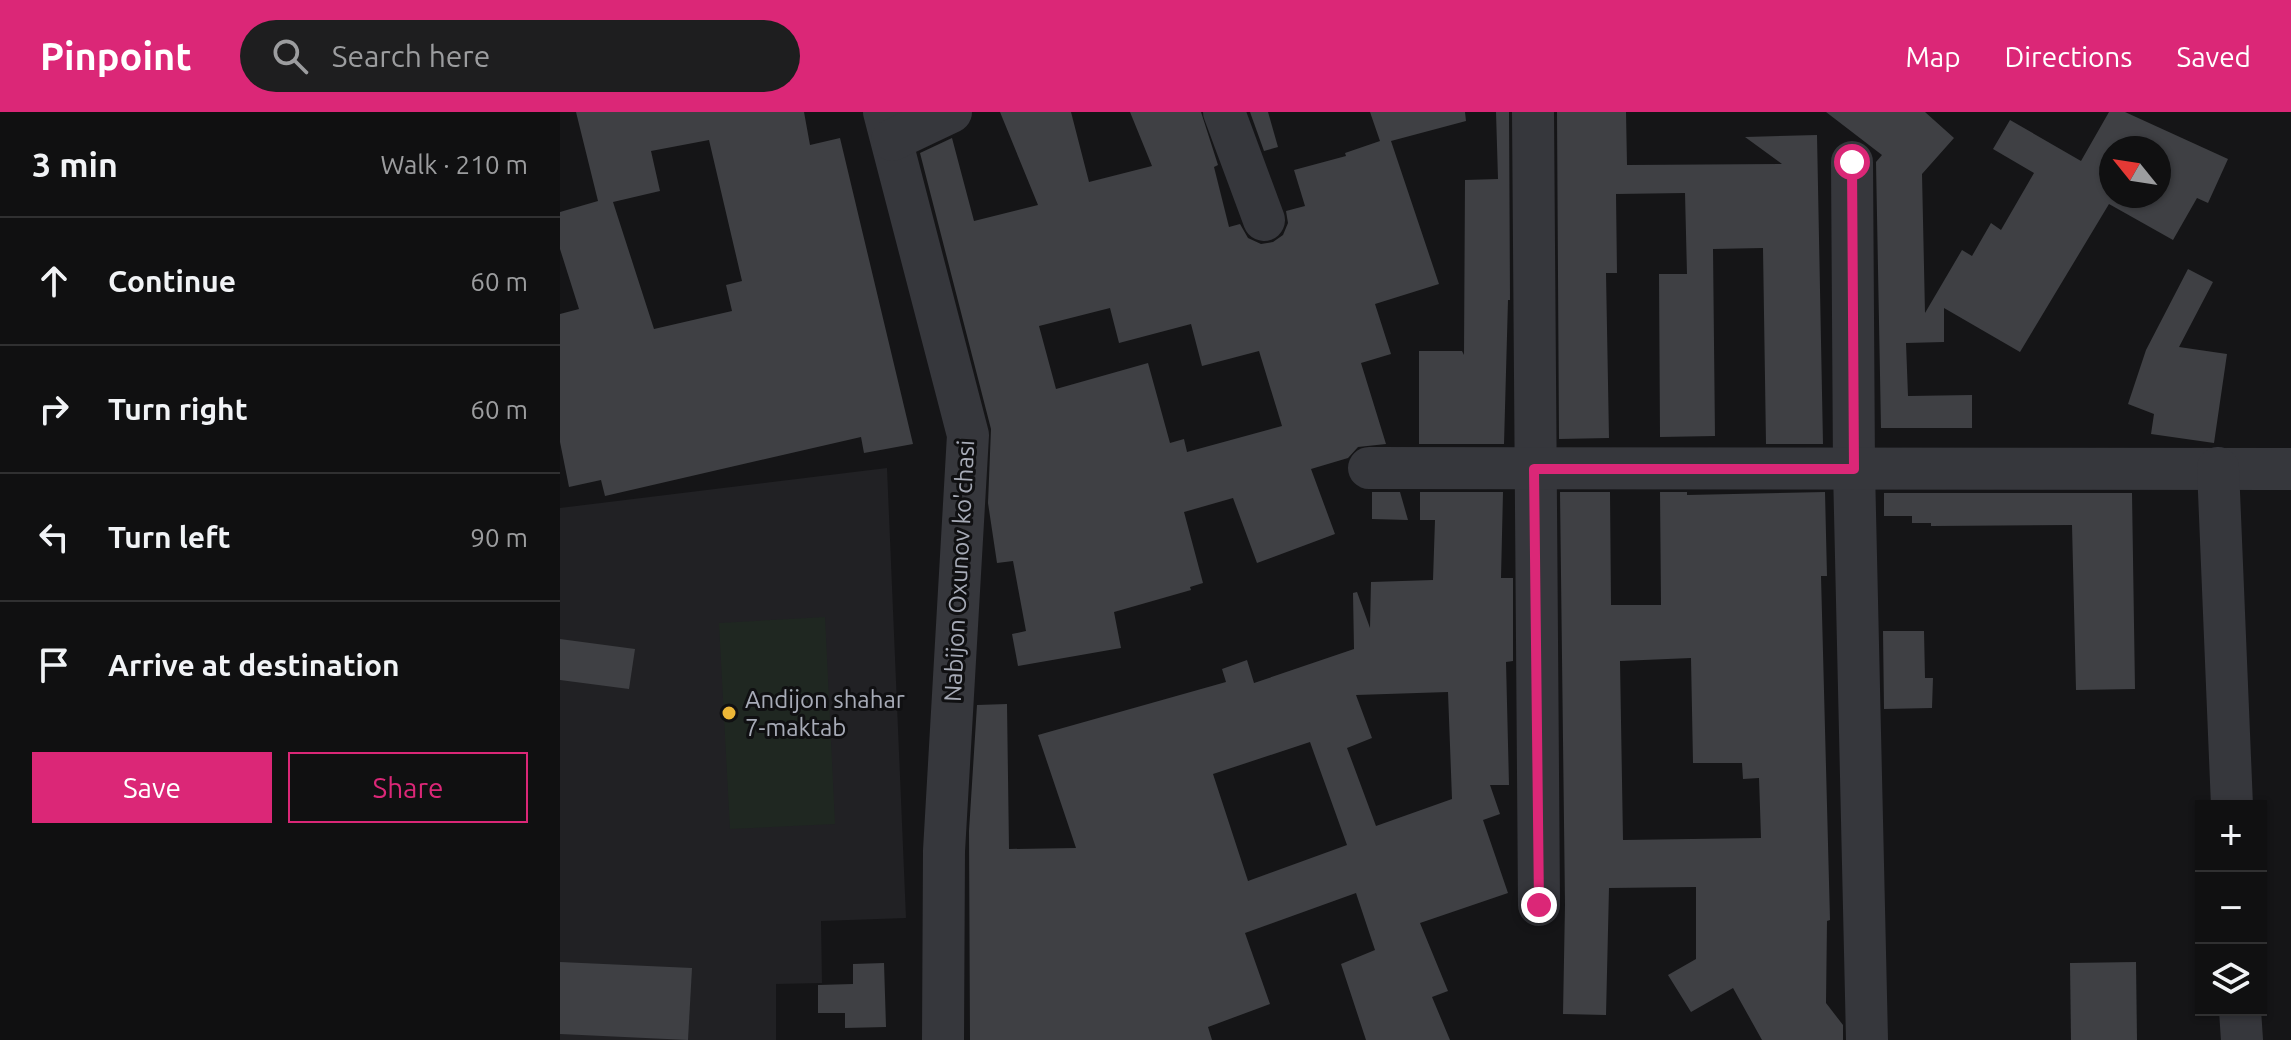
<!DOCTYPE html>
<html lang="en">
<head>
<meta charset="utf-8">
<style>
	:root { --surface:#101011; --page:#1e1e1f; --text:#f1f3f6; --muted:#9c9d9f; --line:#303031; --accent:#db2777 }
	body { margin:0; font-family:Ubuntu,sans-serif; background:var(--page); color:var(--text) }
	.controls { position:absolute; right:24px; bottom:24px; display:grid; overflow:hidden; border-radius:0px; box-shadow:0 2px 6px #0004 }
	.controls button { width:72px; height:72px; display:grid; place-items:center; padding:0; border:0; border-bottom:2px solid var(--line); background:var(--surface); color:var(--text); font:40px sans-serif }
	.compass { position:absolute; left:1539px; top:24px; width:72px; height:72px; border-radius:50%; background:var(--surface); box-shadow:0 2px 6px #0004; rotate:300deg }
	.stop { position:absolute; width:24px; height:24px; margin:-18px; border:6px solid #db2777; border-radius:50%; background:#fff }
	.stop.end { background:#db2777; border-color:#fff; box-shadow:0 2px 8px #0008 }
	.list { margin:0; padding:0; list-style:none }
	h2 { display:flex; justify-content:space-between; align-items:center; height:104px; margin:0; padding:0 32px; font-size:34px }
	h2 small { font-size:26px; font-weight:400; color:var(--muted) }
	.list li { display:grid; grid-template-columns:52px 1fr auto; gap:24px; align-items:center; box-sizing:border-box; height:128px; padding:0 32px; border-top:2px solid var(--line) }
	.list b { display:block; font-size:30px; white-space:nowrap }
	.list em { font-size:26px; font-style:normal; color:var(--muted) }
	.actions { display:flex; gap:16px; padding:24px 32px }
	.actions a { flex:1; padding:18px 0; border:2px solid var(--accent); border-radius:0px; text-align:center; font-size:28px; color:var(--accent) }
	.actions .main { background:var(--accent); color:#fff }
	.icon { flex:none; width:44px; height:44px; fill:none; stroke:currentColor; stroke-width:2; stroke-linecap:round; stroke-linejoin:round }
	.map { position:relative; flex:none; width:1731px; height:928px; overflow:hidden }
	header { display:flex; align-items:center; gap:48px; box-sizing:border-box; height:112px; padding:0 40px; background:var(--accent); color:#fff }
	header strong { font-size:38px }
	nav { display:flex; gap:44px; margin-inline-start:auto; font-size:28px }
	.search { width:560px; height:72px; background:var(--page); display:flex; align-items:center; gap:20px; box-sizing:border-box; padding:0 28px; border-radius:44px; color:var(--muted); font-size:30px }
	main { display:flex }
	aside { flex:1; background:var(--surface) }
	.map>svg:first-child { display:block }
	.built { fill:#212124 }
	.green { fill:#1f2721 }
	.building { fill:#3f4044; fill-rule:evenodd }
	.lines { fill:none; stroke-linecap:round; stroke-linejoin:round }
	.minor { stroke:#36373c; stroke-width:42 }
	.route { stroke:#db2777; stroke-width:10 }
	.poi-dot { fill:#edb737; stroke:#101012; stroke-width:3 }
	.labels { text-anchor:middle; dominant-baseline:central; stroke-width:6; stroke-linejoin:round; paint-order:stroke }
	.street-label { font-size:24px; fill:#a7abb7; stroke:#101012 }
	.poi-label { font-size:24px; fill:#a7abb7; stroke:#101012; text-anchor:start }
</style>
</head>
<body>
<header>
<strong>Pinpoint</strong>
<div class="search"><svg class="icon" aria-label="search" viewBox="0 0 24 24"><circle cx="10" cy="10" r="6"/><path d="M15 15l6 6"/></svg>Search here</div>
<nav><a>Map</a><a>Directions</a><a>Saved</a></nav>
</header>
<main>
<aside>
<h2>3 min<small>Walk · 210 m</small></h2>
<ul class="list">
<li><svg class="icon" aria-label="ahead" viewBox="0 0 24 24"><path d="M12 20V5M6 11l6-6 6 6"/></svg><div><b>Continue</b></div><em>60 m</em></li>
<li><svg class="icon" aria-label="right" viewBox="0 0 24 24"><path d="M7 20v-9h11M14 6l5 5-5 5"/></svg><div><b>Turn right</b></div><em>60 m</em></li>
<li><svg class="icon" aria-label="left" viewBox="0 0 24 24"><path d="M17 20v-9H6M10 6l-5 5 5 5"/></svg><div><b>Turn left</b></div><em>90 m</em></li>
<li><svg class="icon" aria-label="arrive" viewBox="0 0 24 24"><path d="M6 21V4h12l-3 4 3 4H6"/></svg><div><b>Arrive at destination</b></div></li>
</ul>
<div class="actions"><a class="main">Save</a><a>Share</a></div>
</aside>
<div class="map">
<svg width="1731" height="928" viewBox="0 0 1731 928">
	<rect width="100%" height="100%" fill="#151517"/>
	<!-- built -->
	<path class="built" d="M327,356l19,450 -85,3 1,62 -46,1v56h-216v-532z"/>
	<!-- green -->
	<path class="green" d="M265,505l10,207 -105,5 -11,-206z"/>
	<!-- building -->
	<g class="building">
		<path d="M16,0h228l6,33 30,-7 73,306 -49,9 -3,-16 -256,59 -4,-16 -32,7 -9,-45v-128l19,-5 -19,-60v-37l38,-11zM149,28l33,141 -16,4 6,26 -78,18 -41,-127 47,-11 -9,-40z"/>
		<path d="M440,0h71l18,70 63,-16 -22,-54h71l17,53 -4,2 15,60 11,-3 8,14 13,6 12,-2 10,-7 5,-12 -2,-12 19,-5 -11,-36 52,-14 -1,-3 35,-12 -10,-29h95l1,9 -75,20 48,143 -64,20 16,50 -30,9 25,81 -28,3 -10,11 -37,11 24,65 -78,29 -24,-65 -49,14 19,71 -13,4 1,3 -77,22 7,36 -103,18 -6,-32 14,-3 -13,-70 -16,2 -9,-60 3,-74 -71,-276 32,-15 22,83 64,-16zM550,196l9,35 72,-19 11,42 57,-15 23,75 -95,26 -3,-13 -14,4 -22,-80 -92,26 -17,-63z"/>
		<path d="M690,0h18l10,35 -14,4z"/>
		<path d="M936,0h13l1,188h-2l-4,144h-85v-93h43l2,4 1,-175 33,-1z"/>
		<path d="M997,0h69l1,53 155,-1 -37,-27 72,-2 6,309h-57l-3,-196 -50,1 2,187 -55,1 -1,-163h28l-2,-81 -69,1 1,79h-11l3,165 -50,1z"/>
		<path d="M1266,0h99l29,26 -32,36 3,139 37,-63 10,6 19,-33 10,7 33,-57 -41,-24 17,-29 71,41 28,-49h16l103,47 -20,44 -11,-5 -24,42 -64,-36 -89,148 -76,-44v34l-38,1 2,53 64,-1v33h-91l-5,-266 6,-7zM1551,36h48v48h-48z"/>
		<path d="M1628,157l25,13 -34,65 48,7 -13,89 -63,-9 3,-20 -26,-10 18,-54z"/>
		<path d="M812,380h28l8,28 -36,-1z"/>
		<path d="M860,380h83l-2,86h12v83l-7,1 3,123h-19l10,29 -17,6 25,73 -88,30 28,68 -16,6 18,43h-84l-25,-76 34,-14 -19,-57 -111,40 25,71 -62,23 4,13h-242l-1,-209 8,-126 30,-1 2,145 67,-1 -38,-113 188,-53 -4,-13 25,-9 7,23 100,-34 -1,-56 4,-1 13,36 1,-46 62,-2 2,-60h-15zM888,580l4,107 -76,27 -29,-78 25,-10 -16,-43zM750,630l37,103 -99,36 -35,-107z"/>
		<path d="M1000,380h50l1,113h50l-1,-113h27v3l138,-3 2,84h-6l9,344 -3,1 -1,82 17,22v15h-81l-29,-52 -42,24 -23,-37 28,-16v-72l-87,1 -3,127 -43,-1 2,-109zM1131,546l2,105h49l1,16 16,-1 2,60 -138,2 -3,-179z"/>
		<path d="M1324,381h248l3,196 -59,1 -4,-165 -141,1v-3h-19v-7h-28z"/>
		<path d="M1323,519h41l1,47h8l-1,30 -48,1z"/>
		<path d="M0,527l75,10 -6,40 -69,-9z"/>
		<path d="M0,850l132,6 -4,72 -128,-6z"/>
		<path d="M1576,850l1,78h-66l-1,-77z"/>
		<path d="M324,851l2,64 -41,1v-15h-27v-28l35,-1v-20z"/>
	</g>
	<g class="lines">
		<!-- minor -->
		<g class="minor">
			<path d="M324,0l84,323 -24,416 -1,189"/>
			<path d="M664,0l40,108"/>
			<path d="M973,0l6,793"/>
			<path d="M332,28l59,-28"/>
			<path d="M1292,50l2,307 13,571"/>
			<path d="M809,356l922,1"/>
			<path d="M1658,356l14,338"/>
			<path d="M1680,898l2,30"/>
		</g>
	</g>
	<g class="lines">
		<!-- route -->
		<path class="route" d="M979,793l-5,-436h320l-2,-307"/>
	</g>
	<!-- markers -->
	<circle class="poi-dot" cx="169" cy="601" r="8"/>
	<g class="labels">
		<!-- street labels -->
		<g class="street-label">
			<text transform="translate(399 459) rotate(-87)">Nabijon Oxunov ko'chasi</text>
		</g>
		<!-- poi labels -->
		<g class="poi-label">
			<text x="185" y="587">Andijon shahar<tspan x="185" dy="28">7-maktab</tspan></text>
		</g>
	</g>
</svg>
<div class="controls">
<button>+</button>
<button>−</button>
<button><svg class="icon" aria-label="layers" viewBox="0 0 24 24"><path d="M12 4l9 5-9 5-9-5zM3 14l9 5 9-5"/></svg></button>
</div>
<svg class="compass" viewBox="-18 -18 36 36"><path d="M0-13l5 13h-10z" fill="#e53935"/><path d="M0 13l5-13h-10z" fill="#9c9d9f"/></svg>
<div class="stop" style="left:1292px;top:50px"></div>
<div class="stop end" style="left:979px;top:793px"></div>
</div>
</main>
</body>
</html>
